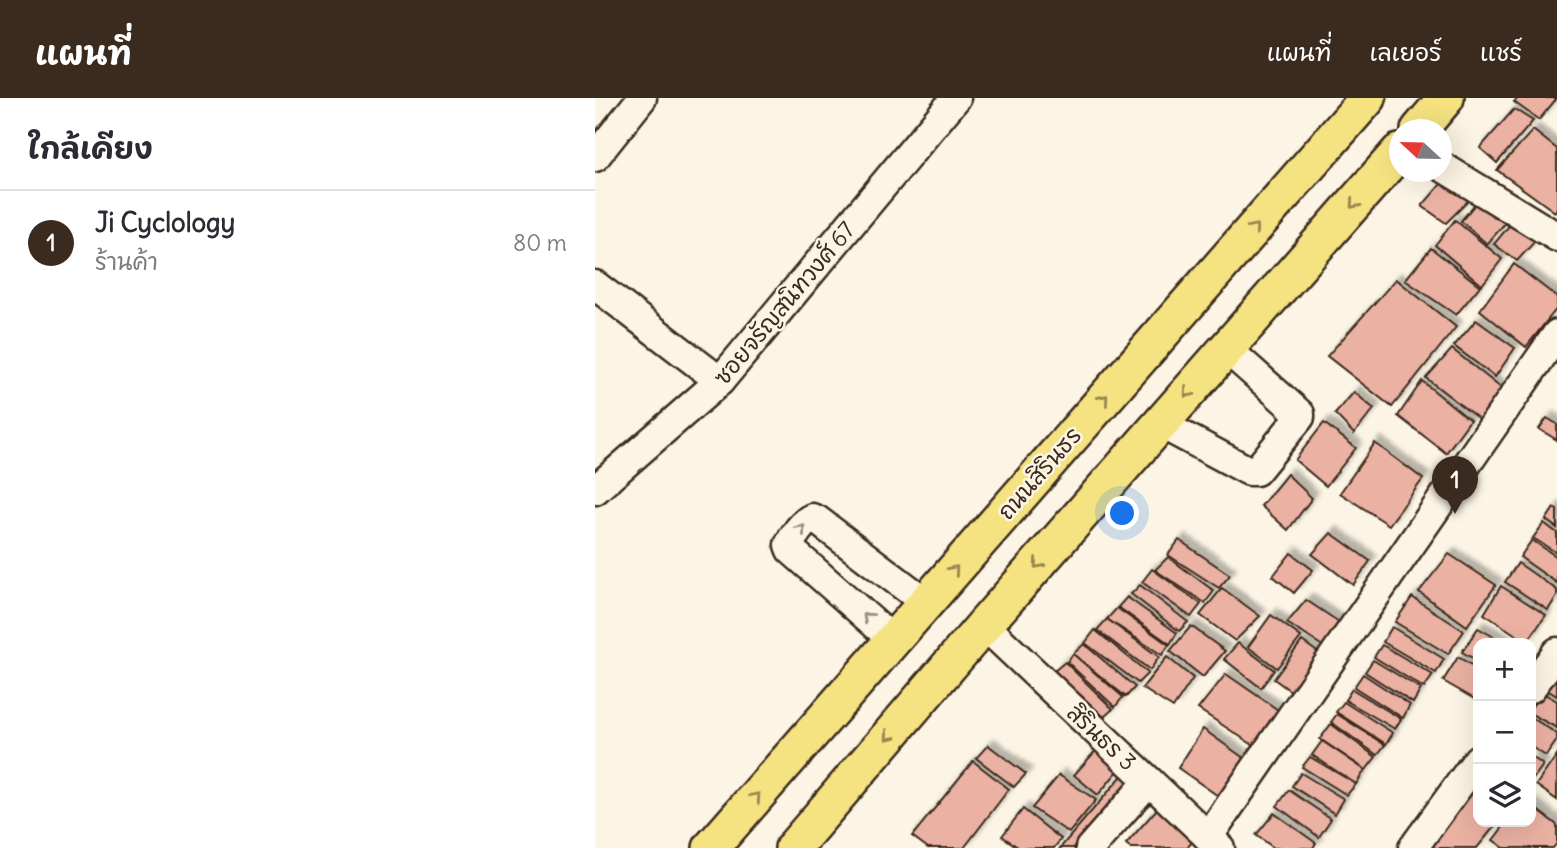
<!DOCTYPE html>
<html lang="th">
<head>
<meta charset="utf-8">
<style>
	:root { --surface:#fff; --page:#f7f7f7; --text:#2b2b33; --muted:#7c7c81; --line:#e1e1e2; --accent:#3b2a1e }
	body { margin:0; font-family:Delius,"Playpen Sans Thai",sans-serif; background:var(--page); color:var(--text) }
	.controls { position:absolute; right:21px; bottom:21px; display:grid; overflow:hidden; border-radius:14px; box-shadow:0 7px 28px #0002 }
	.controls button { width:63px; height:63px; display:grid; place-items:center; padding:0; border:0; border-bottom:2px solid var(--line); background:var(--surface); color:var(--text); font:35px sans-serif }
	.compass { position:absolute; left:794px; top:21px; width:63px; height:63px; border-radius:50%; background:var(--surface); box-shadow:0 7px 28px #0002; rotate:292deg }
	.you { position:absolute; left:528px; top:416px; width:24px; height:24px; margin:-18px; border:5px solid #fff; border-radius:50%; background:#1a73e8; box-shadow:0 0 0 10px #1a73e833 }
	.badge { display:grid; place-items:center; width:46px; height:46px; border-radius:50%; background:var(--accent); color:#fff; font-size:23px; font-weight:700 }
	.pin { position:absolute; translate:-50% -58px; filter:drop-shadow(0 2px 4px #0008) }
	.pin::after { content:''; position:absolute; top:37px; width:24px; height:21px; background:inherit; clip-path:polygon(0 0,100% 0,50% 100%) }
	.list { margin:0; padding:0; list-style:none }
	h2 { display:flex; justify-content:space-between; align-items:center; height:91px; margin:0; padding:0 28px; font-size:30px }
	h2 small { font-size:23px; font-weight:400; color:var(--muted) }
	.list li { display:grid; grid-template-columns:46px 1fr auto; gap:21px; align-items:center; box-sizing:border-box; height:105px; padding:0 28px; border-top:2px solid var(--line) }
	.list b { display:block; font-size:26px; white-space:nowrap }
	.list p { margin:0; font-size:23px; white-space:nowrap; color:var(--muted) }
	.list em { font-size:23px; font-style:normal; color:var(--muted) }
	.icon { flex:none; width:38px; height:38px; fill:none; stroke:currentColor; stroke-width:2; stroke-linecap:round; stroke-linejoin:round }
	.map { position:relative; flex:none; width:962px; height:750px; overflow:hidden }
	header { display:flex; align-items:center; gap:42px; box-sizing:border-box; height:98px; padding:0 35px; background:var(--accent); color:#fff }
	header strong { font-size:33px }
	nav { display:flex; gap:38px; margin-inline-start:auto; font-size:24px }
	main { display:flex }
	aside { flex:1; background:var(--surface) }
	.map>svg:first-child { display:block }
	.building { fill:#ebb2a3; stroke:#3b2a1e; stroke-width:2; filter:url(#shadow) }
	.lines { fill:none; stroke-linecap:round; stroke-linejoin:round }
	.minor-casing { stroke:#3b2a1e; stroke-width:33 }
	.major-casing { stroke:#3b2a1e; stroke-width:40 }
	.minor { stroke:#fcf5e5; stroke-width:28 }
	.major { stroke:#f5e382; stroke-width:35 }
	.oneway { stroke:#988650 }
	.oneway2 { stroke:#9c9082 }
	.labels { text-anchor:middle; dominant-baseline:central; stroke-width:5; stroke-linejoin:round; paint-order:stroke }
	.street-label { font-size:23px; fill:#3b2a1e; stroke:#fcf5e5 }
</style>
</head>
<body>
<header>
<strong>แผนที่</strong>
<nav><a>แผนที่</a><a>เลเยอร์</a><a>แชร์</a></nav>
</header>
<main>
<aside>
<h2>ใกล้เคียง<small></small></h2>
<ul class="list">
<li><span class="badge">1</span><div><b>Ji Cyclology</b><p>ร้านค้า</p></div><em>80 m</em></li>
</ul>
</aside>
<div class="map">
<svg width="962" height="750" viewBox="0 0 962 750">
	<defs>
		<filter id="shadow"><feDropShadow dx="6" dy="-6" stdDeviation="2" flood-color="#0004"/></filter>
	</defs>
	<rect width="100%" height="100%" fill="#fcf5e5"/>
	<filter id="ink" filterUnits="userSpaceOnUse"><feTurbulence type="fractalNoise" baseFrequency=".0143" numOctaves="2"/><feDisplacementMap in="SourceGraphic" scale="14" xChannelSelector="R" yChannelSelector="G"/><feConvolveMatrix kernelMatrix="1 2 1 2 8 2 1 2 1" color-interpolation-filters="sRGB"/></filter>
	<g filter="url(#ink)">
		<!-- building -->
		<g class="building">
			<path d="M923,0h39l-18,22 -25,-18z"/>
			<path d="M919,11l19,12 -36,42 -17,-15z"/>
			<path d="M938,32l24,19v59l-2,4 -58,-42z"/>
			<path d="M852,79l26,19 -27,27 -24,-17z"/>
			<path d="M884,101l27,23 -19,22 -26,-23z"/>
			<path d="M860,122l47,39 -20,26 -47,-40z"/>
			<path d="M918,123l24,18 -20,22 -23,-17z"/>
			<path d="M836,150l49,38 -24,29 -51,-35z"/>
			<path d="M919,166l43,33v11l-31,39 -46,-37z"/>
			<path d="M801,181l60,48 -64,80 -65,-51z"/>
			<path d="M881,222l39,28 -20,29 -41,-31z"/>
			<path d="M857,251l54,43 -22,31 -58,-45z"/>
			<path d="M827,283l48,39 -24,33 -48,-37z"/>
			<path d="M759,294l20,17 -20,25 -19,-20z"/>
			<path d="M952,320l10,6v16l-18,-11z"/>
			<path d="M729,325l32,25 -30,38 -31,-26z"/>
			<path d="M780,345l48,36 -34,46 -49,-32z"/>
			<path d="M692,376l25,24 -24,32 -27,-24z"/>
			<path d="M959,410l3,2v18l-11,-8z"/>
			<path d="M949,425l13,10v20l-24,-15z"/>
			<path d="M736,435l39,28 -17,24 -41,-31z"/>
			<path d="M584,442l51,35 -11,13 -51,-33z"/>
			<path d="M937,442l25,17v26l-37,-26z"/>
			<path d="M696,455l22,17 -19,23 -21,-17z"/>
			<path d="M854,456l47,31 -29,41 -48,-34z"/>
			<path d="M573,459l46,34 -9,12 -50,-33z"/>
			<path d="M923,465l39,27v6l-9,14 -43,-28z"/>
			<path d="M557,471l49,35 -10,13 -49,-35z"/>
			<path d="M545,487l48,37 -9,9 -48,-37z"/>
			<path d="M906,488l45,29 -19,27 -43,-28z"/>
			<path d="M627,490l38,28 -25,25 -35,-26z"/>
			<path d="M532,499l50,36 -7,11 -52,-37z"/>
			<path d="M817,499l52,34 -16,23 -53,-32z"/>
			<path d="M711,502l42,28 -16,24 -45,-29z"/>
			<path d="M522,510l52,37 -7,10 -55,-36z"/>
			<path d="M676,517l30,22 -24,31 -29,-21z"/>
			<path d="M512,521l52,38 -9,13 -53,-40z"/>
			<path d="M596,528l34,25 -22,26 -33,-26z"/>
			<path d="M797,529l52,32 -8,14 -53,-31z"/>
			<path d="M883,530l27,15h-27v18l-16,-9z"/>
			<path d="M500,532l53,43 -10,10 -53,-40z"/>
			<path d="M707,543l25,18 -24,41 -29,-21z"/>
			<path d="M643,545l36,27 -13,18 -37,-29z"/>
			<path d="M489,546l51,43 -9,10 -53,-43z"/>
			<path d="M787,547l51,30 -9,13 -50,-31z"/>
			<path d="M478,556l50,43 -8,10 -48,-45z"/>
			<path d="M572,559l26,21 -20,30 -31,-20z"/>
			<path d="M863,559l20,12v32l-35,-20z"/>
			<path d="M778,562l48,29 -8,14 -48,-31z"/>
			<path d="M470,564l48,47 -9,8 -50,-46z"/>
			<path d="M962,573v25l-13,-8z"/>
			<path d="M631,576l55,38 -25,35 -58,-38z"/>
			<path d="M768,576l47,31 -7,13 -49,-31z"/>
			<path d="M757,591l49,30 -6,10 -50,-29z"/>
			<path d="M946,594l16,9v27l-26,-14v-6z"/>
			<path d="M749,604l49,31 -7,11 -50,-32z"/>
			<path d="M742,616l48,31 -8,10 -46,-33z"/>
			<path d="M936,619l26,17v6l-11,16 -15,-9z"/>
			<path d="M736,626l45,33 -10,13 -46,-31z"/>
			<path d="M608,631l45,32 -24,39 -46,-32z"/>
			<path d="M727,643l43,29 -9,14 -44,-29z"/>
			<path d="M393,647l38,29 -12,13 -38,-29z"/>
			<path d="M504,649l23,19 -24,29 -24,-20z"/>
			<path d="M962,657v45l-21,-15z"/>
			<path d="M936,658l12,9 -12,17z"/>
			<path d="M715,659l46,27 -9,11 -45,-28z"/>
			<path d="M378,663l36,28 -45,59h-36l-16,-12z"/>
			<path d="M537,666l17,17 -59,67h-30z"/>
			<path d="M706,675l43,26 -9,15 -43,-28z"/>
			<path d="M464,677l37,25 -27,33 -37,-25z"/>
			<path d="M883,685v39h20l-21,26h-50z"/>
			<path d="M694,692l42,29 -12,18 -42,-31z"/>
			<path d="M569,703l41,26 -18,21h-56l-5,-4z"/>
			<path d="M936,707l26,20v18l-4,5h-49l-11,-8 14,-18h24z"/>
			<path d="M428,711l38,30 -7,9h-35l-17,-12z"/>
			<path d="M679,715l42,30 -3,5h-39l-18,-13z"/>
		</g>
		<g class="lines">
			<defs>
				<g id="minor">
					<path d="M0,59l47,-59"/>
					<path d="M846,68l116,71"/>
					<path d="M0,187l125,96"/>
					<path d="M566,326l88,47h7l44,-54v-3l-73,-65"/>
					<path d="M0,392l125,-109 236,-283"/>
					<path d="M389,527l236,223"/>
					<path d="M298,542l-102,-90 -2,-5c4,-9 14,-23 23,-27l5,2 108,82"/>
					<path d="M936,590l26,-36"/>
					<path d="M613,739l349,-503"/>
					<path d="M495,750l59,-67"/>
					<path d="M818,750l65,-89"/>
				</g>
				<g id="major">
					<path d="M824,32l27,-32"/>
					<path d="M116,750l657,-750"/>
					<path d="M198,750l191,-223 415,-473"/>
				</g>
			</defs>
			<!-- minor casing -->
			<use href="#minor" class="minor-casing"/>
			<!-- major casing -->
			<use href="#major" class="major-casing"/>
			<!-- minor -->
			<use href="#minor" class="minor"/>
			<!-- major -->
			<use href="#major" class="major"/>
		</g>
		<!-- one-way arrows -->
		<defs><path id="oneway-chevron" d="M-2-3.5L2.5 0L-2 3.5" fill="none" stroke-width="1.6" stroke-linecap="round" stroke-linejoin="round" transform="scale(1.75)"/></defs>
		<g class="oneway">
			<use href="#oneway-chevron" transform="translate(759 106) rotate(131)"/>
			<use href="#oneway-chevron" transform="translate(659 130) rotate(-49)"/>
			<use href="#oneway-chevron" transform="translate(593 295) rotate(131)"/>
			<use href="#oneway-chevron" transform="translate(509 301) rotate(-49)"/>
			<use href="#oneway-chevron" transform="translate(443 466) rotate(131)"/>
			<use href="#oneway-chevron" transform="translate(359 472) rotate(-49)"/>
			<use href="#oneway-chevron" transform="translate(294 638) rotate(131)"/>
			<use href="#oneway-chevron" transform="translate(161 699) rotate(-49)"/>
		</g>
		<g class="oneway2">
			<use href="#oneway-chevron" transform="translate(206 431) rotate(-50)"/>
			<use href="#oneway-chevron" transform="translate(272 519) rotate(-139)"/>
		</g>
	</g>
	<g class="labels">
		<!-- street labels -->
		<g class="street-label">
			<text transform="translate(189 205) rotate(-50)">ซอยจรัญสนิทวงศ์ 67</text>
			<text transform="translate(444 375) rotate(-49)">ถนนสิรินธร</text>
			<text transform="translate(507 639) rotate(43)">สิรินธร 3</text>
		</g>
	</g>
</svg>
<div class="controls">
<button>+</button>
<button>−</button>
<button><svg class="icon" aria-label="layers" viewBox="0 0 24 24"><path d="M12 4l9 5-9 5-9-5zM3 14l9 5 9-5"/></svg></button>
</div>
<svg class="compass" viewBox="-18 -18 36 36"><path d="M0-13l5 13h-10z" fill="#e53935"/><path d="M0 13l5-13h-10z" fill="#7c7c81"/></svg>
<div class="you"></div>
<div class="pin badge" style="left:860px;top:416px">1</div>
</div>
</main>
</body>
</html>
